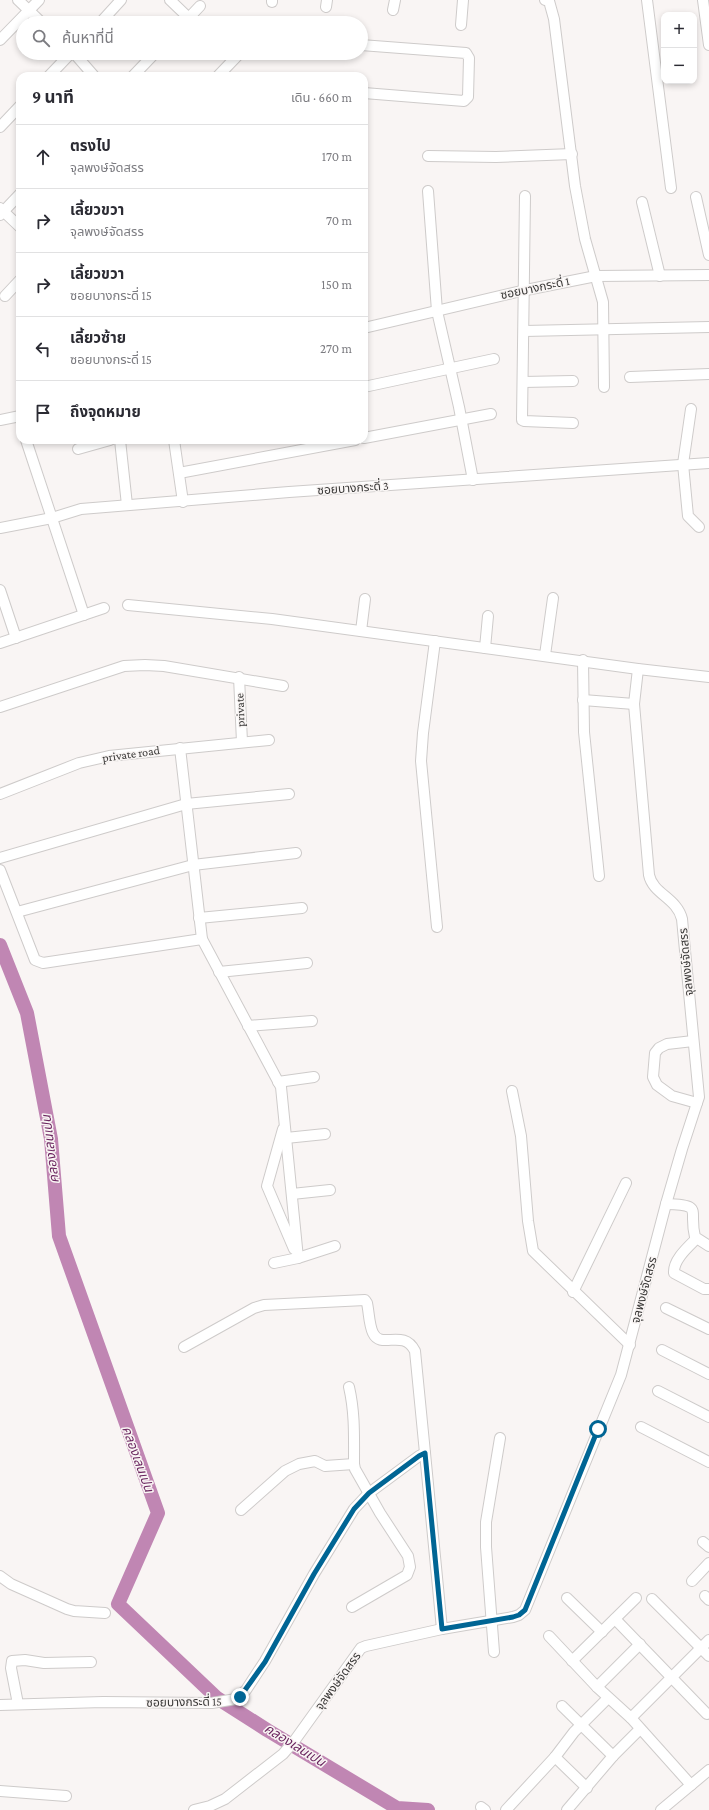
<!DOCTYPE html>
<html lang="th">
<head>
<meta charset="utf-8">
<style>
	:root { --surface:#fff; --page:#f2f2f3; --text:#2b2b33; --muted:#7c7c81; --line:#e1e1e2 }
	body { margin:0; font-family:"Crimson Pro","Noto Sans Thai",serif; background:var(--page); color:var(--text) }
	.controls { position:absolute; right:12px; top:12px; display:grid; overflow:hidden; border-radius:8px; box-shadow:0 2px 6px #0003 }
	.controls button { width:36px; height:36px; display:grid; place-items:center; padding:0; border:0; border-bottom:1px solid var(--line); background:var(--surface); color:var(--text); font:20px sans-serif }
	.stop { position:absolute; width:12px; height:12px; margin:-9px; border:3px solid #006594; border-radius:50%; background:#fff }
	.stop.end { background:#006594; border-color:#fff; box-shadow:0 1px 4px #0008 }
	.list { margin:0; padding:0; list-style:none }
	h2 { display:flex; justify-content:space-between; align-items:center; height:52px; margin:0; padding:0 16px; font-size:17px }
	h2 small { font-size:13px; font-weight:400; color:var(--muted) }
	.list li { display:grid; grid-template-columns:26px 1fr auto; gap:12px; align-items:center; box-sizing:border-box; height:64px; padding:0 16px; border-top:1px solid var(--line) }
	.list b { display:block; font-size:15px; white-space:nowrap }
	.list p { margin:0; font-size:13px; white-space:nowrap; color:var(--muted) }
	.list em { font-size:13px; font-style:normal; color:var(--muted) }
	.icon { flex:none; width:22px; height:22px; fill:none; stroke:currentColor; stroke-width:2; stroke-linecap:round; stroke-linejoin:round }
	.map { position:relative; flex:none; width:709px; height:1810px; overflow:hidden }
	.search { position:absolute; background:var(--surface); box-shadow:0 2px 6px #0003; left:16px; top:16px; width:352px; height:44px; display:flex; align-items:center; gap:10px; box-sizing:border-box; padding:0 14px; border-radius:22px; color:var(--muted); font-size:15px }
	.panel { position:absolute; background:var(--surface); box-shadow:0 2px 6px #0003; left:16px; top:72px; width:352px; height:372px; border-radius:12px }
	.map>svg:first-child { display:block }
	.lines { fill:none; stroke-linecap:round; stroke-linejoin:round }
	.river { stroke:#c086b3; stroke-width:14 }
	.minor-casing { stroke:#cecbca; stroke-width:12 }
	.minor { stroke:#fff; stroke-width:10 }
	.route { stroke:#006594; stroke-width:5 }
	.labels { text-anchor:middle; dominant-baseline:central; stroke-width:3; stroke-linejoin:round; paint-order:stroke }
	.street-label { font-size:12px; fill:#393837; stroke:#f9f5f4 }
	.water-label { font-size:13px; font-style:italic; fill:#6a255f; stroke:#f9f5f4 }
</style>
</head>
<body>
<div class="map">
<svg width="709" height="1810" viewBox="0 0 709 1810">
	<rect width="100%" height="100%" fill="#f9f5f4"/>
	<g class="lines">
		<!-- river -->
		<path class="river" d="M0,945l27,68 24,126 8,97 99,277 -40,91 99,94 50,32 130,78 31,2"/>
		<defs>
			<g id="minor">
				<path d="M18,0l24,23"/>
				<path d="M170,0l24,23"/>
				<path d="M545,0l4,1 5,18 21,167 10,53 18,63 1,85"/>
				<path d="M647,0l24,188"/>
				<path d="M703,0l6,45"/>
				<path d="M272,2v-2"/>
				<path d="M326,7l1,-7"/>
				<path d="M393,10l2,-10"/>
				<path d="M100,23l21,-23"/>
				<path d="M184,23l16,-17"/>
				<path d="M461,25l2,-25"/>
				<path d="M0,40l39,-40"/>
				<path d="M361,45l105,8 3,5 -1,39 -4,4 -100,-8"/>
				<path d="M74,53l20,23"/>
				<path d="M226,53l8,6"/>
				<path d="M49,76l22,-23"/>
				<path d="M133,76l22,-23"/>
				<path d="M218,76l22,-23"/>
				<path d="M0,127l20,-21"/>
				<path d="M428,156l68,1 76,-3"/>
				<path d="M428,191l9,120 22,96 14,73"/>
				<path d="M525,196l-3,224 2,1 49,2"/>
				<path d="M696,197l13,58"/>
				<path d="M642,202l18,74"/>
				<path d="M0,208l20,19"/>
				<path d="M0,215l20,-21"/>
				<path d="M5,296l15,-16"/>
				<path d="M364,328l157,-37 75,-15 113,-1"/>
				<path d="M524,331l185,-4"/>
				<path d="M630,377l79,-3"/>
				<path d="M523,382l50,-1"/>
				<path d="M364,387l130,-28"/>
				<path d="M691,409l-8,55 5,52 11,11"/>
				<path d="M0,420l20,-4"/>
				<path d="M364,438l127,-24"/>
				<path d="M26,440l58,175"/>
				<path d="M120,440l7,65"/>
				<path d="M174,440l9,62"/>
				<path d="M78,449l32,-9"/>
				<path d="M179,473l176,-33"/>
				<path d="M0,528l52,-10 29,-9 208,-17 420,-29"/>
				<path d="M0,590l16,48"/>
				<path d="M128,605l144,14 366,50 71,8"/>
				<path d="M361,631l4,-32"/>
				<path d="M435,641l-12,92 -2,28 16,166"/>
				<path d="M0,643l104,-35"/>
				<path d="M485,648l3,-32"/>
				<path d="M545,655l8,-57"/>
				<path d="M583,660l1,72 15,144"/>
				<path d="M239,677l3,65"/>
				<path d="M583,700l51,4"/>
				<path d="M0,707l124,-41 21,-1 19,1 119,20"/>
				<path d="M180,748l22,191 79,148 17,171"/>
				<path d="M0,794l79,-31 30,-7 160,-16"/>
				<path d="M0,858l186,-54 103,-10"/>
				<path d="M0,870l35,90 8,3 159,-24"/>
				<path d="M17,912l176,-47 103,-12"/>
				<path d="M199,918l103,-10"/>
				<path d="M219,972l88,-9"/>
				<path d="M248,1026l64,-5"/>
				<path d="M693,1041l-26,3 -8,4 -4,5 -2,24 4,8 15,11 25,7"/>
				<path d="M278,1082l36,-5"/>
				<path d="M512,1091l9,45 7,85 5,30 97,94"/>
				<path d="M283,1129l-16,57 27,63"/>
				<path d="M286,1138l39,-4"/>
				<path d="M292,1194l38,-4"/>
				<path d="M666,1204c39,1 22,6 29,33l14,9"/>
				<path d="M696,1239c-8,8 -23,21 -22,34l30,16h5"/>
				<path d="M274,1263l24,-5 37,-12"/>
				<path d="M573,1292l53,-109"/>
				<path d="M666,1308l43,21"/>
				<path d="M184,1347l70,-39 10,-3 101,-5 2,3c2,9 2,22 6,30 8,17 30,-5 42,18l10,102"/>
				<path d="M662,1350l47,24"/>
				<path d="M349,1387c6,26 5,50 5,77l1,5 25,44 28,43 2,11 -3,8 -55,32"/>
				<path d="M658,1391l51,26"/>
				<path d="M641,1427l68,35"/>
				<path d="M241,1510l44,-39 14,-7 16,-3 10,5 29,-2"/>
				<path d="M703,1542l6,5"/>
				<path d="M0,1576l11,8 56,25 7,2 31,2"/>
				<path d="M692,1581l17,-18"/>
				<path d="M705,1596l4,4"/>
				<path d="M567,1598l35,34"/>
				<path d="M652,1599l57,57"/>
				<path d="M615,1619l92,95"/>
				<path d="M549,1636l48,51 34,31 60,67"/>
				<path d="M494,1652l-8,-105v-25l14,-84"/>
				<path d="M572,1661l64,-63"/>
				<path d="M597,1687l43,-43"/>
				<path d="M18,1704l-7,-36 1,-7 13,-1 19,3 47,-1"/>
				<path d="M0,1705l103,-3 109,1 24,-4 10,-9 19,-29 49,-87 40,-65 15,-16 50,-37 6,-3 17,176"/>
				<path d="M562,1706l51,50"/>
				<path d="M631,1718l78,-78"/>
				<path d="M555,1757l32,31"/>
				<path d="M0,1791l66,5"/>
				<path d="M481,1807l4,3"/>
				<path d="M194,1810l16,-4 15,-7 58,-45 12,-14 66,-92 5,-2 76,-17 71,-12 6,-2 6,-5 96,-235 45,-171 16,-55 15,-46 2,-6 -17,-178c-5,-21 -29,-25 -33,-44l-15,-171 4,-35"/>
				<path d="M506,1810l49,-53 19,-25 34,-34"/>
				<path d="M567,1810l46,-54 27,-27"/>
				<path d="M661,1810l48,-40"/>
			</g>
		</defs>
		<!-- minor casing -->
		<use href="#minor" class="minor-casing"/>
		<!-- minor -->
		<use href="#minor" class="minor"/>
	</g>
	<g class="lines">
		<!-- route -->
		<path class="route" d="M240,1697l25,-35 49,-88 40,-65 15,-16 50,-37 6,-3 17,176 71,-12 6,-2 6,-5 73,-181"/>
	</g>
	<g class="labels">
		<!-- street labels -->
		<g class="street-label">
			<text transform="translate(535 288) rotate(-12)">ซอยบางกระดี่ 1</text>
			<text transform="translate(353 488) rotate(-4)">ซอยบางกระดี่ 3</text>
			<text transform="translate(240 710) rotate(-92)">private</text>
			<text transform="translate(131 754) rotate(-8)">private road</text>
			<text transform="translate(686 962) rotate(-95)">จุลพงษ์จัดสรร</text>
			<text transform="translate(644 1290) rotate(-75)">จุลพงษ์จัดสรร</text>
			<text transform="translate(338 1681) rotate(-54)">จุลพงษ์จัดสรร</text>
			<text transform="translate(184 1702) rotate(-1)">ซอยบางกระดี่ 15</text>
		</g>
		<!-- water labels -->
		<g class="water-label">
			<text transform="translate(50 1149) rotate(-97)">คลองเลนเปน</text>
			<text transform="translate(138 1459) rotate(70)">คลองเลนเปน</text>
			<text transform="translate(295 1745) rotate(32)">คลองเลนเปน</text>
		</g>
	</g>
</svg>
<div class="controls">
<button>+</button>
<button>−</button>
</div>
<div class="stop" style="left:598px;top:1429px"></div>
<div class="stop end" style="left:240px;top:1697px"></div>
<div class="search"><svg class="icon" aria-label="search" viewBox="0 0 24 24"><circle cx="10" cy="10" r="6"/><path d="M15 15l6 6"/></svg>ค้นหาที่นี่</div>
<section class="panel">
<h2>9 นาที<small>เดิน · 660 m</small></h2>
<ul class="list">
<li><svg class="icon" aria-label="ahead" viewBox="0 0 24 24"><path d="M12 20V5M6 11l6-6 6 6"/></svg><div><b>ตรงไป</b><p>จุลพงษ์จัดสรร</p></div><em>170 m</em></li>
<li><svg class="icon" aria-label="right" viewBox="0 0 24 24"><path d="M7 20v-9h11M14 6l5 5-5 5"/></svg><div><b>เลี้ยวขวา</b><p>จุลพงษ์จัดสรร</p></div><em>70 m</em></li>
<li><svg class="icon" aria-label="right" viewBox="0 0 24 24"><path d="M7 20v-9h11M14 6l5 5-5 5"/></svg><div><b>เลี้ยวขวา</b><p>ซอยบางกระดี่ 15</p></div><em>150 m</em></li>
<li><svg class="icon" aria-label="left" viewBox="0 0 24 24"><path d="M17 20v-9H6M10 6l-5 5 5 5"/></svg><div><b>เลี้ยวซ้าย</b><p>ซอยบางกระดี่ 15</p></div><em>270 m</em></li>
<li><svg class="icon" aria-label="arrive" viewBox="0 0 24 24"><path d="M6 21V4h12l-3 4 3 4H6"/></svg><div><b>ถึงจุดหมาย</b></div></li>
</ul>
</section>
</div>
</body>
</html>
